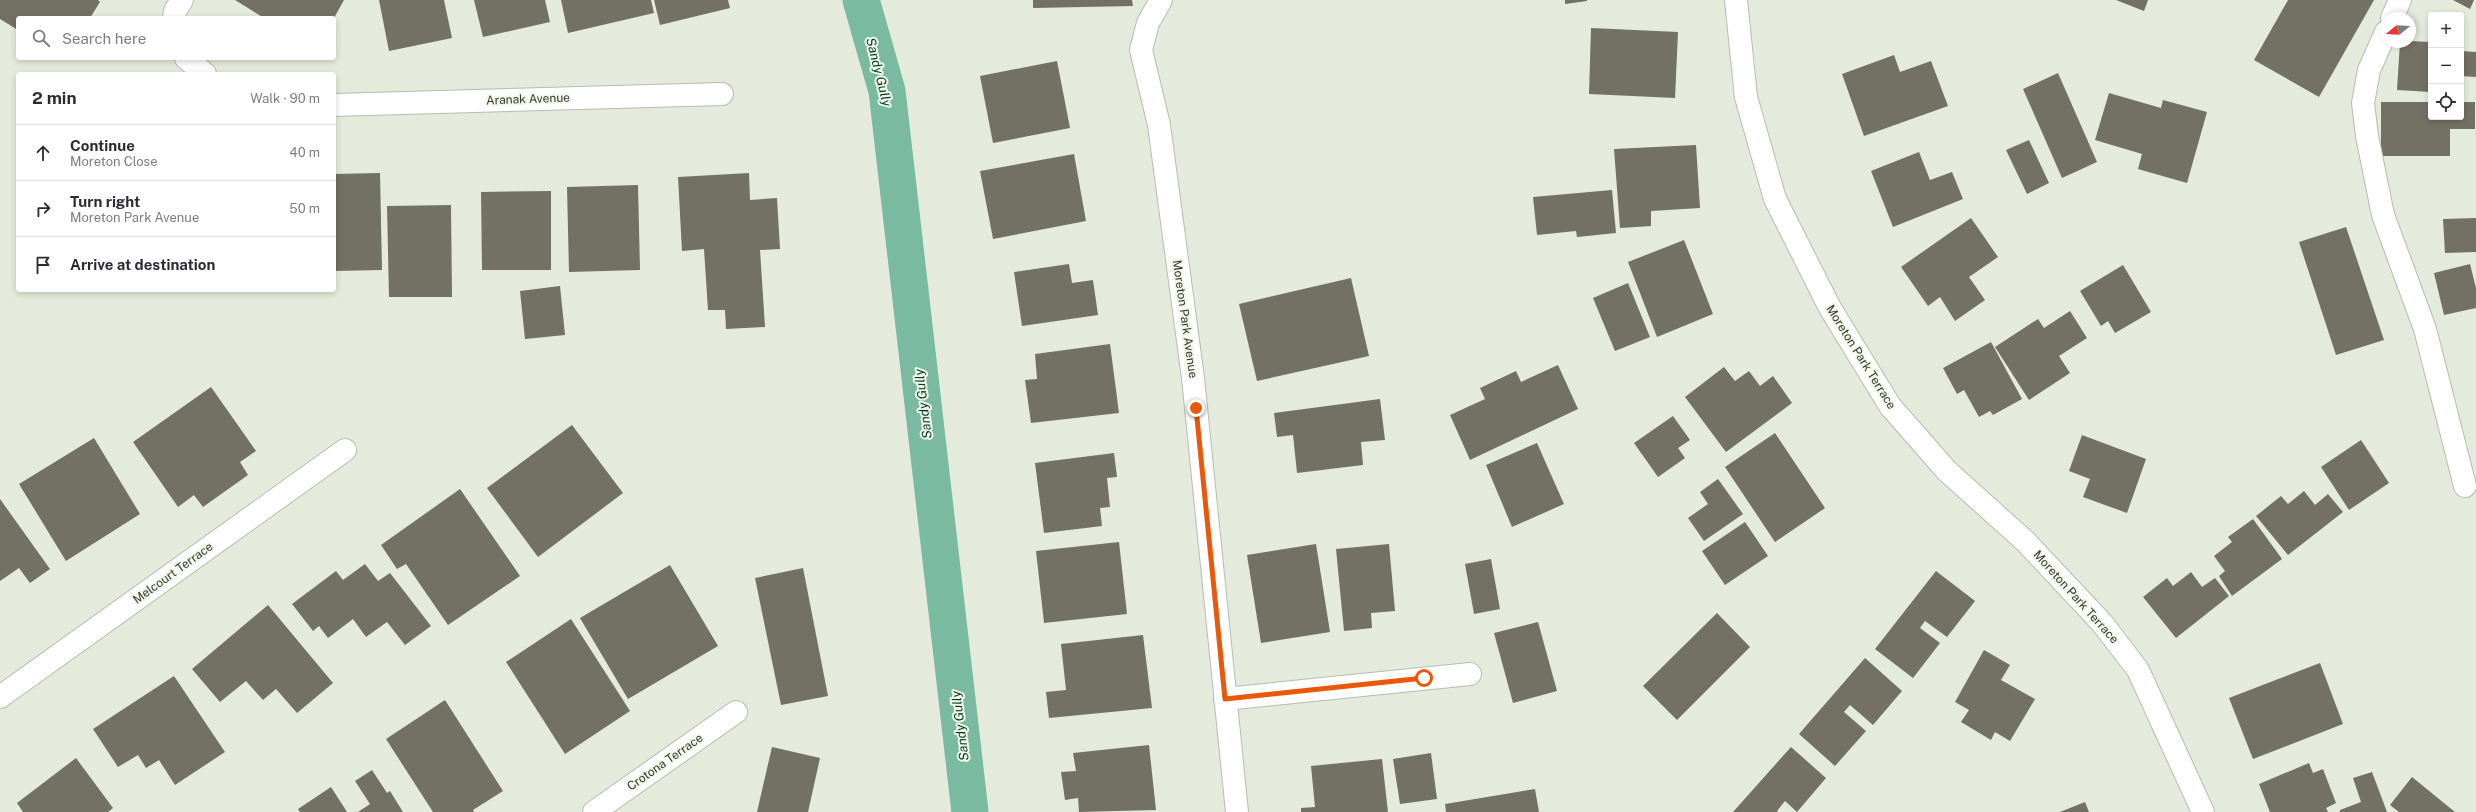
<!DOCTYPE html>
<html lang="en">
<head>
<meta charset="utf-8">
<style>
	:root { --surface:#fff; --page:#f7f7f7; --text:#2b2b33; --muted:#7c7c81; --line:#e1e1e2 }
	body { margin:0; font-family:"Public Sans",sans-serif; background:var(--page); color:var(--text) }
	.controls { position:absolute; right:12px; top:12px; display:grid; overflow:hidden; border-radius:4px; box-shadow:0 2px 6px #0003 }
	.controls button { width:36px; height:36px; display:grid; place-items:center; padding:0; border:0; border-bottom:1px solid var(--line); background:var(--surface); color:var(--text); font:20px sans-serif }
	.compass { position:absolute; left:2380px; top:12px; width:36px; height:36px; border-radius:50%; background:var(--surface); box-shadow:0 2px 6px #0003; rotate:252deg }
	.stop { position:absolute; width:12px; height:12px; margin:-9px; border:3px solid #ea580c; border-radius:50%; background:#fff }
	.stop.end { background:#ea580c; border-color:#fff; box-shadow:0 1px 4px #0008 }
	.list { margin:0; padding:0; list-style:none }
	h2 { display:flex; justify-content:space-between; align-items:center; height:52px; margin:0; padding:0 16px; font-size:17px }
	h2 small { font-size:13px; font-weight:400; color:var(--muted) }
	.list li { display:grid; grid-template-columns:26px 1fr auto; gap:12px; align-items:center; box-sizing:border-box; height:56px; padding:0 16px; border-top:1px solid var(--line) }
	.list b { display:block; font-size:15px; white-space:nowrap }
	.list p { margin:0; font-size:13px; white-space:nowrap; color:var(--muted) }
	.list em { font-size:13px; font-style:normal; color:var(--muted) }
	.icon { flex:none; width:22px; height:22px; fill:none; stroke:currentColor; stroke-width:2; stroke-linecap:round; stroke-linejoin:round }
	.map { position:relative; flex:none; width:2476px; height:812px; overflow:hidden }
	.search { position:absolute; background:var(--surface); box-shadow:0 2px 6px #0003; left:16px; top:16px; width:320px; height:44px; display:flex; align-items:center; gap:10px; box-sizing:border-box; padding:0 14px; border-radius:4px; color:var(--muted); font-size:15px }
	.panel { position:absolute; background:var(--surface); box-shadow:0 2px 6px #0003; left:16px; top:72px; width:320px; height:220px; border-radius:4px }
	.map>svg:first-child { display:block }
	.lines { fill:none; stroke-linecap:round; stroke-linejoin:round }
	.canal { stroke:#7abaa1; stroke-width:37 }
	.building { fill:#727163 }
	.minor-casing { stroke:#b7bdae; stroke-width:24 }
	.minor { stroke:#fff; stroke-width:22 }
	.route { stroke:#ea580c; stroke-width:5 }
	.labels { text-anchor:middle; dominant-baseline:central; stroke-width:4; stroke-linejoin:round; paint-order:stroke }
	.street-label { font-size:12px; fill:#353832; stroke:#f2f8e9 }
	.water-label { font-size:13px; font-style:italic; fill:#003a2a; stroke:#f2f8e9 }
</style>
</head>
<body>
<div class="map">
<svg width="2476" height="812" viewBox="0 0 2476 812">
	<rect width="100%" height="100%" fill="#e5ebdc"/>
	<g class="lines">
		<!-- canal -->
		<path class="canal" d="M861,0l26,91 83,721"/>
	</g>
	<!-- building -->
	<g class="building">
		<path d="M0,0h98l2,2 -10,16h-72v12l-18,-11z"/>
		<path d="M235,0h109l-10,18h-70z"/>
		<path d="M379,0h65l8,38 -63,13z"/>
		<path d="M474,0h71l5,22 -67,15z"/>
		<path d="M561,0h90l3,13 -86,20z"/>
		<path d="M654,0h74l2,8 -70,17z"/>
		<path d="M1033,0h99l1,6 -100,2z"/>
		<path d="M1565,0h22v1l-22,3z"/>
		<path d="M2116,0h32l-4,11z"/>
		<path d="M2288,0h86l-55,97 -65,-37z"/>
		<path d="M2453,0h21l-4,9z"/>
		<path d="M1591,28l87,4 -3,66 -86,-4z"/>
		<path d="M2410,41l21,1v50l-34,-2 3,-48z"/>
		<path d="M2461,51l15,1v25l-15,-1z"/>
		<path d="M1894,55l6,17 31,-11 17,45 -84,30 -22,-62z"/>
		<path d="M1057,61l13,67 -77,15 -13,-67z"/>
		<path d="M2058,73l39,89 -35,16 -39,-89z"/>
		<path d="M2109,93l52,15 2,-8 44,12 -20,71 -49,-14 4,-15 -47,-14z"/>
		<path d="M2381,102h50v15h30v-15h14v27h-25v27h-69z"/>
		<path d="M2029,140l20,43 -22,11 -21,-44z"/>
		<path d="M1696,145l4,63 -49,3v15l-31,2 -6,-79z"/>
		<path d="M1919,152l11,28 22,-8 11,27 -70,28 -22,-56z"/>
		<path d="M1074,154l12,67 -93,18 -13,-68z"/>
		<path d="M380,173l2,97 -48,1v-97z"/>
		<path d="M749,173l1,27 27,-2 3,51 -20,1 5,77 -39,2 -1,-19h-17l-4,-61 -22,2 -4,-74z"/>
		<path d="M638,185l2,85 -71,2 -2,-85z"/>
		<path d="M1612,190l4,43 -39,4 -1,-6 -39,4 -4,-38z"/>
		<path d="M551,191v79h-69l-1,-78z"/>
		<path d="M451,205l1,92h-63l-2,-91z"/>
		<path d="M1971,218l27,39 -29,20 16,23 -30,21 -15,-24 -12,9 -27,-39z"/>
		<path d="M2476,218v34l-31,1 -2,-34z"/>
		<path d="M2346,227l38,113 -48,15 -37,-113z"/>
		<path d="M1684,240l29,74 -56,23 -29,-75z"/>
		<path d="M1069,264l3,19 21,-3 5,35 -76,11 -8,-54z"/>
		<path d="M2470,264l6,24v20l-32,7 -10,-42z"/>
		<path d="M2123,265l28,47 -36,21 -7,-12 -7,5 -21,-35z"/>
		<path d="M1351,278l18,78 -112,25 -18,-77z"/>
		<path d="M1628,283l22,54 -35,14 -22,-53z"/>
		<path d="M560,286l5,49 -40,4 -5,-48z"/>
		<path d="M2070,311l17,27 -28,18 11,17 -41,27 -34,-53 43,-28 6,9z"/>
		<path d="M1991,342l31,57 -29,16 -3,-4 -11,6 -15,-27 -7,4 -14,-26z"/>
		<path d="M1110,344l9,69 -88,10 -6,-43 12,-1 -2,-25z"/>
		<path d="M1558,365l20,44 -108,51 -20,-45 35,-16 -5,-11 36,-17 5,11z"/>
		<path d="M1724,367l11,14 14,-10 11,15 13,-10 19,27 -66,49 -41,-55z"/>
		<path d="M211,387l45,64 -16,11 8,13 -45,32 -9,-12 -16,12 -45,-65z"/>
		<path d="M1380,399l5,41 -24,2 2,23 -66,8 -4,-38 -16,2 -3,-24z"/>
		<path d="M1673,416l17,24 -12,8 7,10 -27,19 -24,-34z"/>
		<path d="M572,425l51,68 -85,64 -51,-69z"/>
		<path d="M1775,433l50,75 -50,34 -50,-75z"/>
		<path d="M2082,435l64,24 -19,54 -44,-16 7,-18 -21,-8z"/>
		<path d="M94,438l46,76 -74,47 -47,-77z"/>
		<path d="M2361,440l28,43 -40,27 -28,-43z"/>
		<path d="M1537,443l27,61 -52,23 -26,-62z"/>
		<path d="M1114,453l3,24 -10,1 3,29 -10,1 2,18 -58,7 -9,-70z"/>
		<path d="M1718,479l25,35 -39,27 -16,-23 20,-14 -8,-12z"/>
		<path d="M460,489l60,87 -72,49 -42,-61 -9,5 -16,-24z"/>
		<path d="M2304,491l11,14 13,-11 15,18 -55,43 -32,-39 25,-20 7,8z"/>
		<path d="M0,499l50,70 -20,14 -11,-15 -19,13z"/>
		<path d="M2253,519l29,40 -50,37 -13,-20 6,-5 -11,-15 18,-14 -4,-5z"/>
		<path d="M1745,522l23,34 -43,29 -23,-34z"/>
		<path d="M1119,542l8,72 -83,9 -8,-72z"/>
		<path d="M1316,544l14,88 -69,11 -14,-88z"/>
		<path d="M1389,544l6,67 -24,2 1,15 -28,3 -8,-82z"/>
		<path d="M1491,559l9,50 -26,5 -9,-50z"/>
		<path d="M365,564l13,17 12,-8 41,53 -26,19 -18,-23 -21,15 -13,-18 -25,19 -9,-12 -6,5 -21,-27 44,-33 7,9z"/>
		<path d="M670,565l48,81 -90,53 -48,-81z"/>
		<path d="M803,568l25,128 -47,9 -26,-127z"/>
		<path d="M1936,571l39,30 -28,36 -22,-16 -5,7 20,15 -27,35 -38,-29z"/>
		<path d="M2191,572l11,15 13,-9 14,18 -53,42 -33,-41 24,-19 6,8z"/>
		<path d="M268,605l65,78 -36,30 -21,-24 -13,11 -17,-19 -26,21 -28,-33z"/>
		<path d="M1717,613l33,34 -73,73 -34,-34z"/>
		<path d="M571,619l59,92 -65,43 -59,-92z"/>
		<path d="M1538,622l19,69 -44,12 -19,-70z"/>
		<path d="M1143,635l9,73 -103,10 -3,-26 20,-2 -5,-46z"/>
		<path d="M1984,650l26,15 -9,15 34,19 -25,42 -15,-9 -4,8 -30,-18 8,-12 -14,-8z"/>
		<path d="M1865,658l37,33 -29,34 -23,-20 -6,7 22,19 -31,35 -36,-32z"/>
		<path d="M2320,663l23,61 -90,35 -24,-61z"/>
		<path d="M174,676l51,76 -50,33 -16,-25 -13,8 -8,-13 -20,12 -25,-38z"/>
		<path d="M445,700l58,91 -30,19 1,2h-41l-47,-73z"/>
		<path d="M1149,745l7,65 -77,2 -1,-14 -13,2 -4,-28 15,-1 -3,-18z"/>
		<path d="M772,747l48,11 -12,54h-51z"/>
		<path d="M1791,747l35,31 -29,34 -12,-11 -8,10 1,1h-45z"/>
		<path d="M1431,753l6,46 -37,5 -7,-45z"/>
		<path d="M76,758l37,50 -5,4h-85l-6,-9z"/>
		<path d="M1382,759l6,53h-87v-4l14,-1 -4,-41z"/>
		<path d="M2309,763l4,10 10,-4 13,34 -10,5 2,4h-58l-11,-28z"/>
		<path d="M372,770l15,23 3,-2 13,21h-45l12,-8 -15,-23z"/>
		<path d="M2372,772l15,40h-47v-2l21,-8 -8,-24z"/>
		<path d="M2412,777l43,35h-56l-9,-7z"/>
		<path d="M331,787l16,25h-47l-2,-3z"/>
		<path d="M1535,789l4,23h-93l-1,-8z"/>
		<path d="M2085,802l4,10h-29z"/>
	</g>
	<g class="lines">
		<defs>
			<g id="minor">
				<path d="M1161,0l-13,23 -7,27 18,75 34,253 44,434"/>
				<path d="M1736,0l10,97 29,102 55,109 60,98 57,65 78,70 77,82 36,47 65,142"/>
				<path d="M174,18l1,-7 7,-11"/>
				<path d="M2392,18l8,-18"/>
				<path d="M2386,32l-17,38 -6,33 4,33 16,79 42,114 40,157"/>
				<path d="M186,58l19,16"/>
				<path d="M334,105l388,-11"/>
				<path d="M0,697l345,-247"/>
				<path d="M1225,699l245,-25"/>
				<path d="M594,812l142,-100"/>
			</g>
		</defs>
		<!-- minor casing -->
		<use href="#minor" class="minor-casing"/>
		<!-- minor -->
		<use href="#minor" class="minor"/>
	</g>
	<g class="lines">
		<!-- route -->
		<path class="route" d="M1196,408l29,291 199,-21"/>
	</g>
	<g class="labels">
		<!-- street labels -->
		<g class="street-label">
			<text transform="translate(528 99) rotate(-2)">Aranak Avenue</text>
			<text transform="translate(1185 319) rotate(82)">Moreton Park Avenue</text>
			<text transform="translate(1861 357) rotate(58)">Moreton Park Terrace</text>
			<text transform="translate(173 573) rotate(-36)">Melcourt Terrace</text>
			<text transform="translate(2076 597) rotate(48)">Moreton Park Terrace</text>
			<text transform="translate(665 762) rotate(-35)">Crotona Terrace</text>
		</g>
		<!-- water labels -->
		<g class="water-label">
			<text transform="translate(879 72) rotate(76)">Sandy Gully</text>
			<text transform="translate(923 404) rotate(-97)">Sandy Gully</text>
			<text transform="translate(960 726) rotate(-97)">Sandy Gully</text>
		</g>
	</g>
</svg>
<div class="controls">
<button>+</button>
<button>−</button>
<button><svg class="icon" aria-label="locate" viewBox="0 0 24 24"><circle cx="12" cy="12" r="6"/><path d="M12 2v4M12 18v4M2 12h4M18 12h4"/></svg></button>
</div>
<svg class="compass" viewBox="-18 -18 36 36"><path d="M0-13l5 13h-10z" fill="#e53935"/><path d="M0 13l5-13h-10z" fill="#7c7c81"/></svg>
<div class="stop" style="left:1424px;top:678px"></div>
<div class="stop end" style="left:1196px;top:408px"></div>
<div class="search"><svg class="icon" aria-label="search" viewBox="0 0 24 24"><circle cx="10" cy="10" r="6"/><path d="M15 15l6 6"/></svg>Search here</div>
<section class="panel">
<h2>2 min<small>Walk · 90 m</small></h2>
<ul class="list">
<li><svg class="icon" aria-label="ahead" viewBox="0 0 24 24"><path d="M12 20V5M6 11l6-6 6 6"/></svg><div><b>Continue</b><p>Moreton Close</p></div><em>40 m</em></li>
<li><svg class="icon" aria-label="right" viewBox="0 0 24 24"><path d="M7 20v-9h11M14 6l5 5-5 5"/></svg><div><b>Turn right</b><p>Moreton Park Avenue</p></div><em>50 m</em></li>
<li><svg class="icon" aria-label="arrive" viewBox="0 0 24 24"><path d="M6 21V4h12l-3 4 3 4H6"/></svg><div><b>Arrive at destination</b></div></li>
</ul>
</section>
</div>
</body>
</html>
